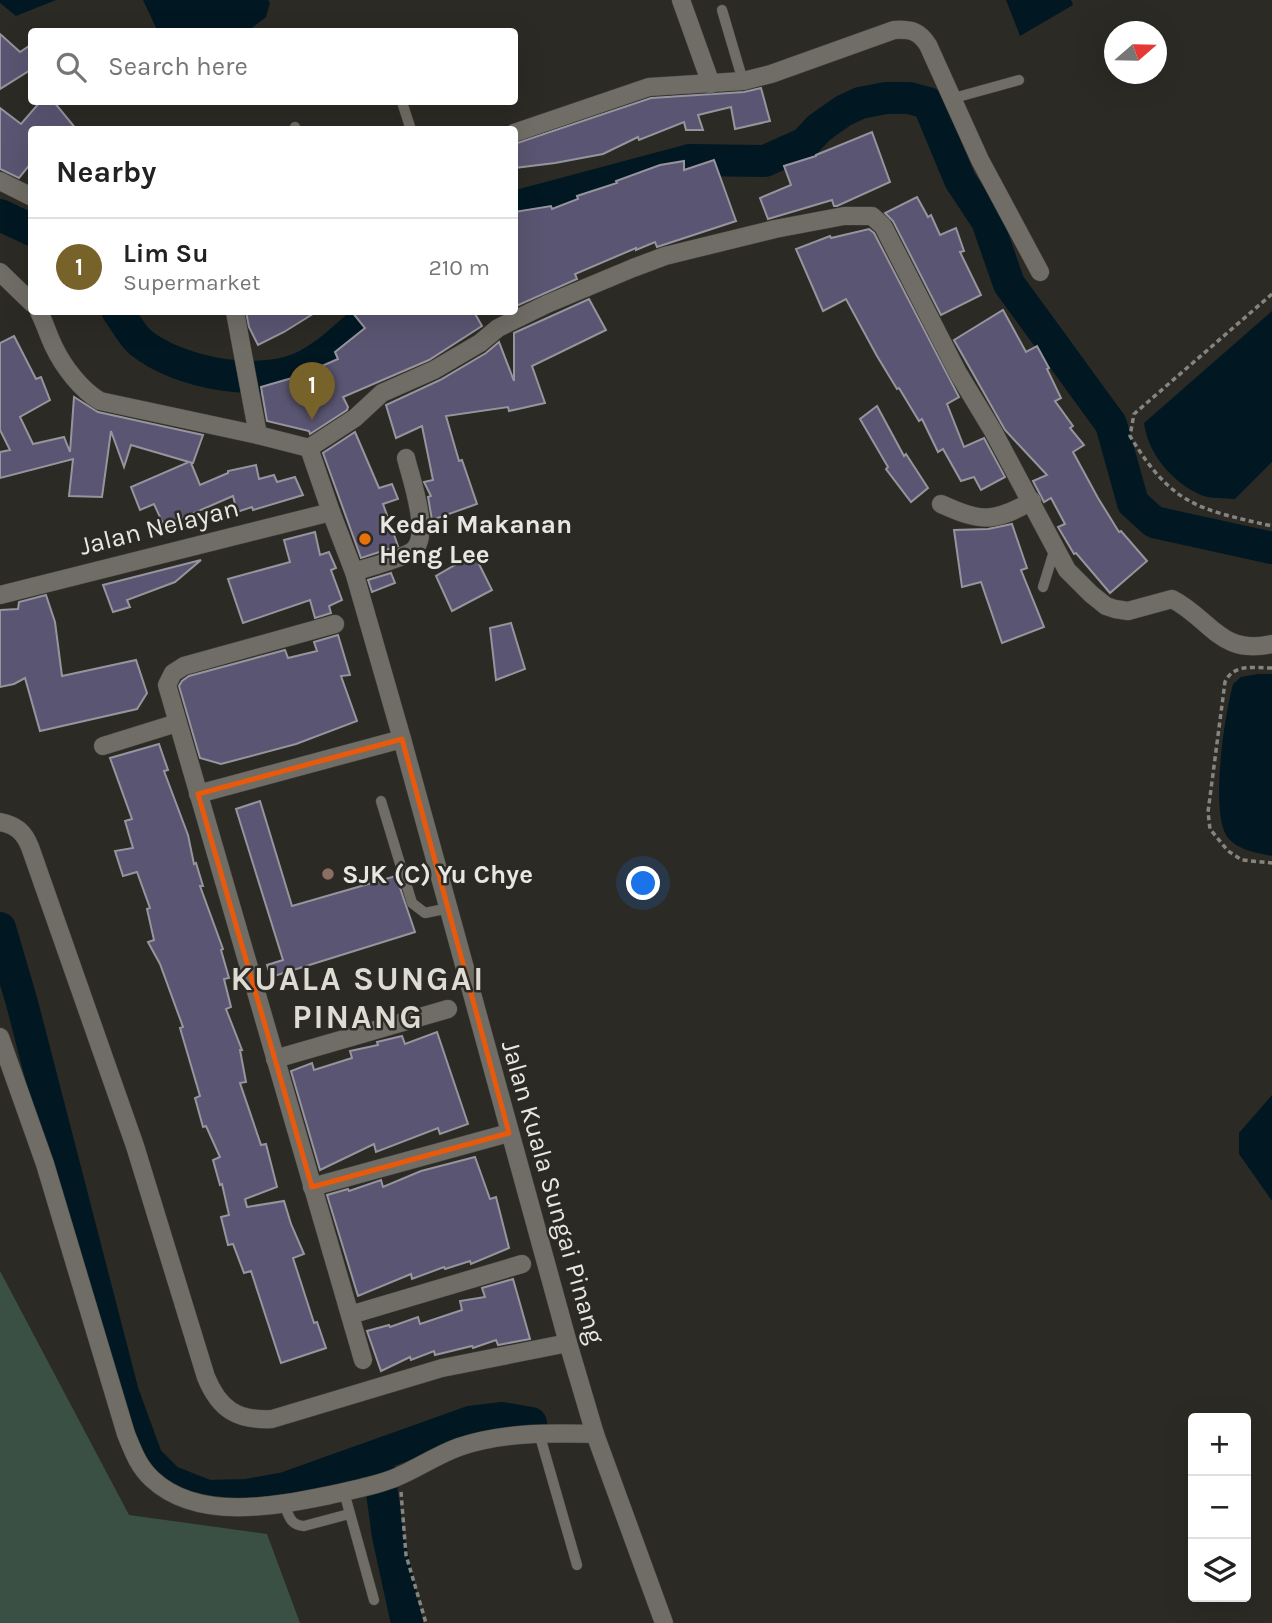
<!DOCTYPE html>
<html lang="en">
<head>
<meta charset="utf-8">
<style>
	:root { --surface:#fff; --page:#f6f6f6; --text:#222; --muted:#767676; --line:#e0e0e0; --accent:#77622a }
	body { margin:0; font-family:Karla,sans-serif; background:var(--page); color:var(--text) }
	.controls { position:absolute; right:21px; bottom:21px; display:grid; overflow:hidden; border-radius:7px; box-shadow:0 7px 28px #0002 }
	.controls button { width:63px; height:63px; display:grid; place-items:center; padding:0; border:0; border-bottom:2px solid var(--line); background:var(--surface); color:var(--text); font:35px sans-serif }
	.compass { position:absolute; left:1104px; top:21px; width:63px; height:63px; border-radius:50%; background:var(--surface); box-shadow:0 7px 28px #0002; rotate:70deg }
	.you { position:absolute; left:644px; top:884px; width:24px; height:24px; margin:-18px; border:5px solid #fff; border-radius:50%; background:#1a73e8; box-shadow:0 0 0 10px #1a73e833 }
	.badge { display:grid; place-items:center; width:46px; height:46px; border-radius:50%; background:var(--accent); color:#fff; font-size:23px; font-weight:700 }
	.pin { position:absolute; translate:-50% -58px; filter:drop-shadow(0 2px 4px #0008) }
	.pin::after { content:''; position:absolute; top:37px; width:24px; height:21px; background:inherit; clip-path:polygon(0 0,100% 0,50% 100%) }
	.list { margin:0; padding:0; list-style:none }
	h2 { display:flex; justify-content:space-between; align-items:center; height:91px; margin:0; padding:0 28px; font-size:30px }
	h2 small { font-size:23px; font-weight:400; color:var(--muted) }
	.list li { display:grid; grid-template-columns:46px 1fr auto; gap:21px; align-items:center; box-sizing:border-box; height:98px; padding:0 28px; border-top:2px solid var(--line) }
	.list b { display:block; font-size:26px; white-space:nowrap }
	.list p { margin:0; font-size:23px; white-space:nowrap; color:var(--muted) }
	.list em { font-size:23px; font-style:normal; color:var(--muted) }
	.icon { flex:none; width:38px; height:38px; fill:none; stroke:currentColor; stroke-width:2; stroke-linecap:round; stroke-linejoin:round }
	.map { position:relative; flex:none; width:1272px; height:1623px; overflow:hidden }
	.search { position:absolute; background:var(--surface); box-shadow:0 7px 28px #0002; left:28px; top:28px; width:490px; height:77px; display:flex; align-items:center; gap:18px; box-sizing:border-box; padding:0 24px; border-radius:7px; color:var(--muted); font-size:26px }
	.panel { position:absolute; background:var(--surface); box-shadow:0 7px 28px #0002; left:28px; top:126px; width:490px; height:189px; border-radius:7px }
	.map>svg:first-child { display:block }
	.green { fill:#3b5044 }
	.water { fill:#011823 }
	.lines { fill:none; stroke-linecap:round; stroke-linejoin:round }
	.river { stroke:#011823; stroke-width:32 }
	.building { fill:#5a5572; stroke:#96959d; stroke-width:2 }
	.service-casing { stroke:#474540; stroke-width:11 }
	.minor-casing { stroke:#474540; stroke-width:19 }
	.tertiary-casing { stroke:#474540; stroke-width:19 }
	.path { stroke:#86847f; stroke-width:3.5; stroke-dasharray:5 3.5; stroke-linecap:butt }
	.service { stroke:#706d66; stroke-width:10 }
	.minor { stroke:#706d66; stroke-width:18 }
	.tertiary { stroke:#706d66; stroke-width:18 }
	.marked { fill:none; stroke:#e8590c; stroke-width:5; stroke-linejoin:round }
	.food-dot { fill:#e8710a; stroke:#2c2a24; stroke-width:2.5 }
	.education-dot { fill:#8d6e63; stroke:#2c2a24; stroke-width:2.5 }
	.labels { text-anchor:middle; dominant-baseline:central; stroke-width:5; stroke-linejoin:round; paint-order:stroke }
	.poi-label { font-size:26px; font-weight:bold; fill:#e8e7e3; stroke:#2c2a24; text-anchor:start }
	.street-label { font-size:26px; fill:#e8e7e3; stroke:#2c2a24 }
	.district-label { font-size:33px; font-weight:bold; letter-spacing:2px; fill:#dedbd3; stroke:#2c2a24 }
</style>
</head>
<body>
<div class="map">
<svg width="1272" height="1623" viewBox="0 0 1272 1623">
	<rect width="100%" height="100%" fill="#2c2a24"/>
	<!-- green -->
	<path class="green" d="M0,1271l129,244 138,19 33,89h-300z"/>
	<!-- water -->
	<g class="water">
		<path d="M0,0h56l-40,16 -16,-13z"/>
		<path d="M143,0h125l2,3 -4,14 -18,14 -90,1z"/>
		<path d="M1006,0h65l2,5 -53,31z"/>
		<path d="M1272,311v151l-37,37c-10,-1 -25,0 -34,-4 -29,-13 -53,-41 -57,-72z"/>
		<path d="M1258,674h14v182c-15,-3 -34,-6 -44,-18 -19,-23 -3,-125 5,-154l8,-7z"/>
		<path d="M1272,1095v106l-33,-47v-21z"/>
	</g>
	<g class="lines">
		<!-- river -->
		<g class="river">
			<path d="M514,207l176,-47 75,1 40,-18 14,-15 24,-17 17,-8 26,-5h23l19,5 32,77 27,41 22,63 102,140 22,79 21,19 118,26"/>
			<path d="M0,215l32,15"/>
			<path d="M118,312c7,9 13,22 22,30 39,32 122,47 167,23 25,-13 46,-36 67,-53"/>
			<path d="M0,928l22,75 101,390 24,66 22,22 38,15 40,-1 38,-7 185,-66 32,-4 29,5"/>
			<path d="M377,1457l11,79 19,87"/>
		</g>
	</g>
	<!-- building -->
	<g class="building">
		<path d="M0,34l20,18 12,-8v25l-32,20z"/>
		<path d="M761,88l9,33 -35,8 -4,-22 -33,8 5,15h-17l-2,-8 -45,18 -1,-3 -35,17 -48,9 -41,5v-24l137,-46 93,-6z"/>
		<path d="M40,102h14l23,28h-45v32l-13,16 -19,-9v-61l21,16z"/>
		<path d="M872,132l18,50 -53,24h-3l-2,-6 -64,19 -8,-21 31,-13 -7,-19 32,-10v-1z"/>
		<path d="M714,160l22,61 -79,26 -2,-5 -19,8v-2l-61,26 2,5 -63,28v-95l37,-6 1,3 26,-10 -1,-3 40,-13 -1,-2 44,-16 24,-4v9z"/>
		<path d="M917,197l11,20 3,-2 9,20 16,-7 8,23 -4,1 21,43 -40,20 -48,-94 -8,-8z"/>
		<path d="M869,229l5,4 85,164 -12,7 17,43 20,-9 21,39 -24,13 -7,-13 -13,4 -18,-32 -5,3 -16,-33 -3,2 -20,-33 -2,1 -20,-33 -31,-57 -23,12 -27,-62 34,-13 1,2z"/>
		<path d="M589,299l17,31 -74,36 13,37 -36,8 -1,-4 -62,9 13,45 3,-1 15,44 -45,16 -4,-23 3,-1 -7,-14 9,-2 -11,-54 -26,12 -10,-33 54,-25 46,-27 13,-11 15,39v-48z"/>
		<path d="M1003,310l23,42 11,-6 12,22 -2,1 14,29 -6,3 18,25 -3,2 14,17 -11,7 25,46 21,34 2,-1 26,30 -37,32 -34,-40 -2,1 -16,-27 7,-3 -14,-26 -7,4 -11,-21 14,-6 -42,-45 -51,-90z"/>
		<path d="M246,312h70l-32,20 -26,13 -9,-18z"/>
		<path d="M352,312h122l8,14 -53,34 -86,37 5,10 -1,3 -37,24 -1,-3 -42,-10 -6,-34 38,-11 39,-17 -3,-7 30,-24z"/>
		<path d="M14,336l22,43 5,-2 9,23 -30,17 13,27 31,-7 6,15 4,-55 24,15 105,23 -10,28h-2l9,22 28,-12v-2l28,-6 3,14 15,-4 3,7 18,-5 8,18 -50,15 -1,-3 -15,5 -4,-16 -69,30 -10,-22 -14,6 -9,-23 58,-25 -58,-17 -7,22 -13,-36 -9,66 -33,-1 4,-37 -73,19v-26l10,-2 -10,-20v-87z"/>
		<path d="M877,406l27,50 2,-2 22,34 -17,14 -25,-33 2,-2 -28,-48z"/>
		<path d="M355,432l24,56 13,-4 6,15 -15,5 15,42 -37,12 -38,-105z"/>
		<path d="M1012,524l15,44 -6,2 23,57 -42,16 -21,-61 -19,5 -8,-57 34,-1z"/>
		<path d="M315,532l5,23 9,-3 7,16 -5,2 11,30 -13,6 2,7 -16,5 -5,-18 -67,23 -15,-44 62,-17 -6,-22z"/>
		<path d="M474,554l18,36 -40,21 -16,-35z"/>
		<path d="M201,560l-26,22 -48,18 3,7 -17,5 -10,-27z"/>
		<path d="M391,573l4,10 -23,9 -4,-12z"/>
		<path d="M46,595l9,27 7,54 74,-16 11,33 -10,16 -97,22 -15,-53 -11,6 -14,3v-77l18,-1 1,-7z"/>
		<path d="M511,623l14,46 -29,11 -6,-52z"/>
		<path d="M338,635l12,40 -9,1 16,45 -61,23 -75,20 -21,-6 -21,-72 3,-5 7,-5 96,-26 3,8 29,-7 -3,-9z"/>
		<path d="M159,744l9,26 -4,1 24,64 6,29 2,-1 7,23h-3l23,63 -2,1 8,28 -5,1 7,28 -5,2 16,41h-2l6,32 -6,1 21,62 5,-1 11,43 -32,12 2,8 37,-6 7,23 13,30 -11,4 21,65 3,-1 9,26 -45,15 -30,-92 -7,2 -11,-29 -5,1 -7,-28 8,-2 -7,-31 -2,1 -7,-25 7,-3 -14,-31 -3,1 -8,-29 5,-2 -20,-68 3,-1 -23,-63 -12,-22 6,-2 -7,-31 3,-1 -13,-36 -14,4 -8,-25 18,-3 -8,-27 7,-2 -22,-61z"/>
		<path d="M260,801l32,105 104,-30 19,56 -144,45 -4,-12 16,-5 -47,-151z"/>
		<path d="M437,1032l31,92 -28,10 -2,-6 -62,24 -2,-8 -54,26 -29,-99 21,-8 2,7 38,-12 -2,-7 28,-6 -1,-3 25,-6 3,8z"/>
		<path d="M475,1157l15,42 6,-2 13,51 -38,16 -1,-3 -25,8 -1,-2 -32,12 -1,-5 -53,22 -31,-101 21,-6 1,2 32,-11 2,7 38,-16z"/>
		<path d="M513,1279l17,60 -32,6 -2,-5 -23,8 -1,-2 -37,9 -1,-4 -23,9 -1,-3 -29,14 -14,-40 22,-6 1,2 28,-10 2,7 42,-14 -2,-9 25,-4 -3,-9z"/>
	</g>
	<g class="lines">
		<defs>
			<g id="service">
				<path d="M722,10l21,71"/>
				<path d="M954,98l65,-18"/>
				<path d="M402,102l9,28"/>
				<path d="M295,127l1,3"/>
				<path d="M1043,587l12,-39"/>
				<path d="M381,801l31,102 13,10 24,-5"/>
				<path d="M539,1433l38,132"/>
				<path d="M344,1492l30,108"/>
				<path d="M284,1504c5,12 6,21 20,22l45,-12"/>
			</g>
			<g id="minor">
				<path d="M681,0l30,84"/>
				<path d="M514,133l135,-46 94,-6 28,-7 123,-44c17,-1 25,1 34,15l52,115 60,112"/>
				<path d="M0,181l32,16"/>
				<path d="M0,272l32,31"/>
				<path d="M39,312c6,11 9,23 15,35 9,19 27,43 46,54l158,34 51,13 46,-30 27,-25 52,-23 46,-27 18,-15 49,-24 86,-36 32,-12 110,-27 69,-13h28l11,10 75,147 35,58 74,139 24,24 15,12 9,3 13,2 44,-12c39,20 48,57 100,45"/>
				<path d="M235,312l23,123"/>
				<path d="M309,448l22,64"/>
				<path d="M941,504c40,18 52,19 91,-3"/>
				<path d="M354,572c18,-6 41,-11 57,-20 22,-13 0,-73 -5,-94"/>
				<path d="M335,624l-151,42 -11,7 -6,12 196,675"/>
				<path d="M103,746l74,-23"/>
				<path d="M198,794l204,-55"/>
				<path d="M0,822c16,3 24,10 30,25l105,299 71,231c13,32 31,44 66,42l170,-51 126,-25"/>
				<path d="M0,1037l45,127 81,270c7,17 12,32 26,45 46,43 124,27 178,16 22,-5 46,-9 67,-18 21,-9 40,-22 62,-30 44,-15 90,-14 136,-13"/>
				<path d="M275,1059l173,-50"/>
				<path d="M312,1187l197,-54"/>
				<path d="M350,1315l172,-51"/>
			</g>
			<path id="tertiary" d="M0,595l331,-83 23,60 48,167 166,604 27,91 69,189"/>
		</defs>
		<!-- service casing -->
		<use href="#service" class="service-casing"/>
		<!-- minor casing -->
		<use href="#minor" class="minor-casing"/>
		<!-- tertiary casing -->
		<use href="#tertiary" class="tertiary-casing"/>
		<!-- path -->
		<g class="path">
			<path d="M1272,294l-138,120 -4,22c42,69 67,73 142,90"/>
			<path d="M1272,668c-18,0 -38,-5 -47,14l-17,130 2,17 18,22 14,9 30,3"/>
			<path d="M401,1492l5,63 20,68"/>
		</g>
		<!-- service -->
		<use href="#service" class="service"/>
		<!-- minor -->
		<use href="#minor" class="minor"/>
		<!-- tertiary -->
		<use href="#tertiary" class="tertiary"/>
	</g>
	<!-- marked area -->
	<path class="marked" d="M402,739l107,394 -197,54 -114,-393z"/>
	<!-- markers -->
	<circle class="food-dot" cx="365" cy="539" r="7"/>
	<circle class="education-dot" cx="328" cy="874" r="7"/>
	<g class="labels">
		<!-- poi labels -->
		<g class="poi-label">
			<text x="379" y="524">Kedai Makanan<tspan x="379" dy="30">Heng Lee</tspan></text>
			<text x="342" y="874">SJK (C) Yu Chye</text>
		</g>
		<!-- street labels -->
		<g class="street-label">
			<text transform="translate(159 527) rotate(-14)">Jalan Nelayan</text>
			<text transform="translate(553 1192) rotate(74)">Jalan Kuala Sungai Pinang</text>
		</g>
		<!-- district labels -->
		<g class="district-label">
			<text x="358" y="979">KUALA SUNGAI<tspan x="358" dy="38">PINANG</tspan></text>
		</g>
	</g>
</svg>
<div class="controls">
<button>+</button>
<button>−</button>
<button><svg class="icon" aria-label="layers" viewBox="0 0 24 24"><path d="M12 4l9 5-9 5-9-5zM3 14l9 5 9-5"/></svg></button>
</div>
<svg class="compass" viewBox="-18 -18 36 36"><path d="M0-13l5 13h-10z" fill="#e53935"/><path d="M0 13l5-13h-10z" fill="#767676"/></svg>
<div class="you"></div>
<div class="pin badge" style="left:312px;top:420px">1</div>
<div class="search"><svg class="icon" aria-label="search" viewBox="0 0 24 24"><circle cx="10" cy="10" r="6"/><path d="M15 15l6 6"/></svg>Search here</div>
<section class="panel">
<h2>Nearby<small></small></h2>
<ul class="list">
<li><span class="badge">1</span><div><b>Lim Su</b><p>Supermarket</p></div><em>210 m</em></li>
</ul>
</section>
</div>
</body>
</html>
